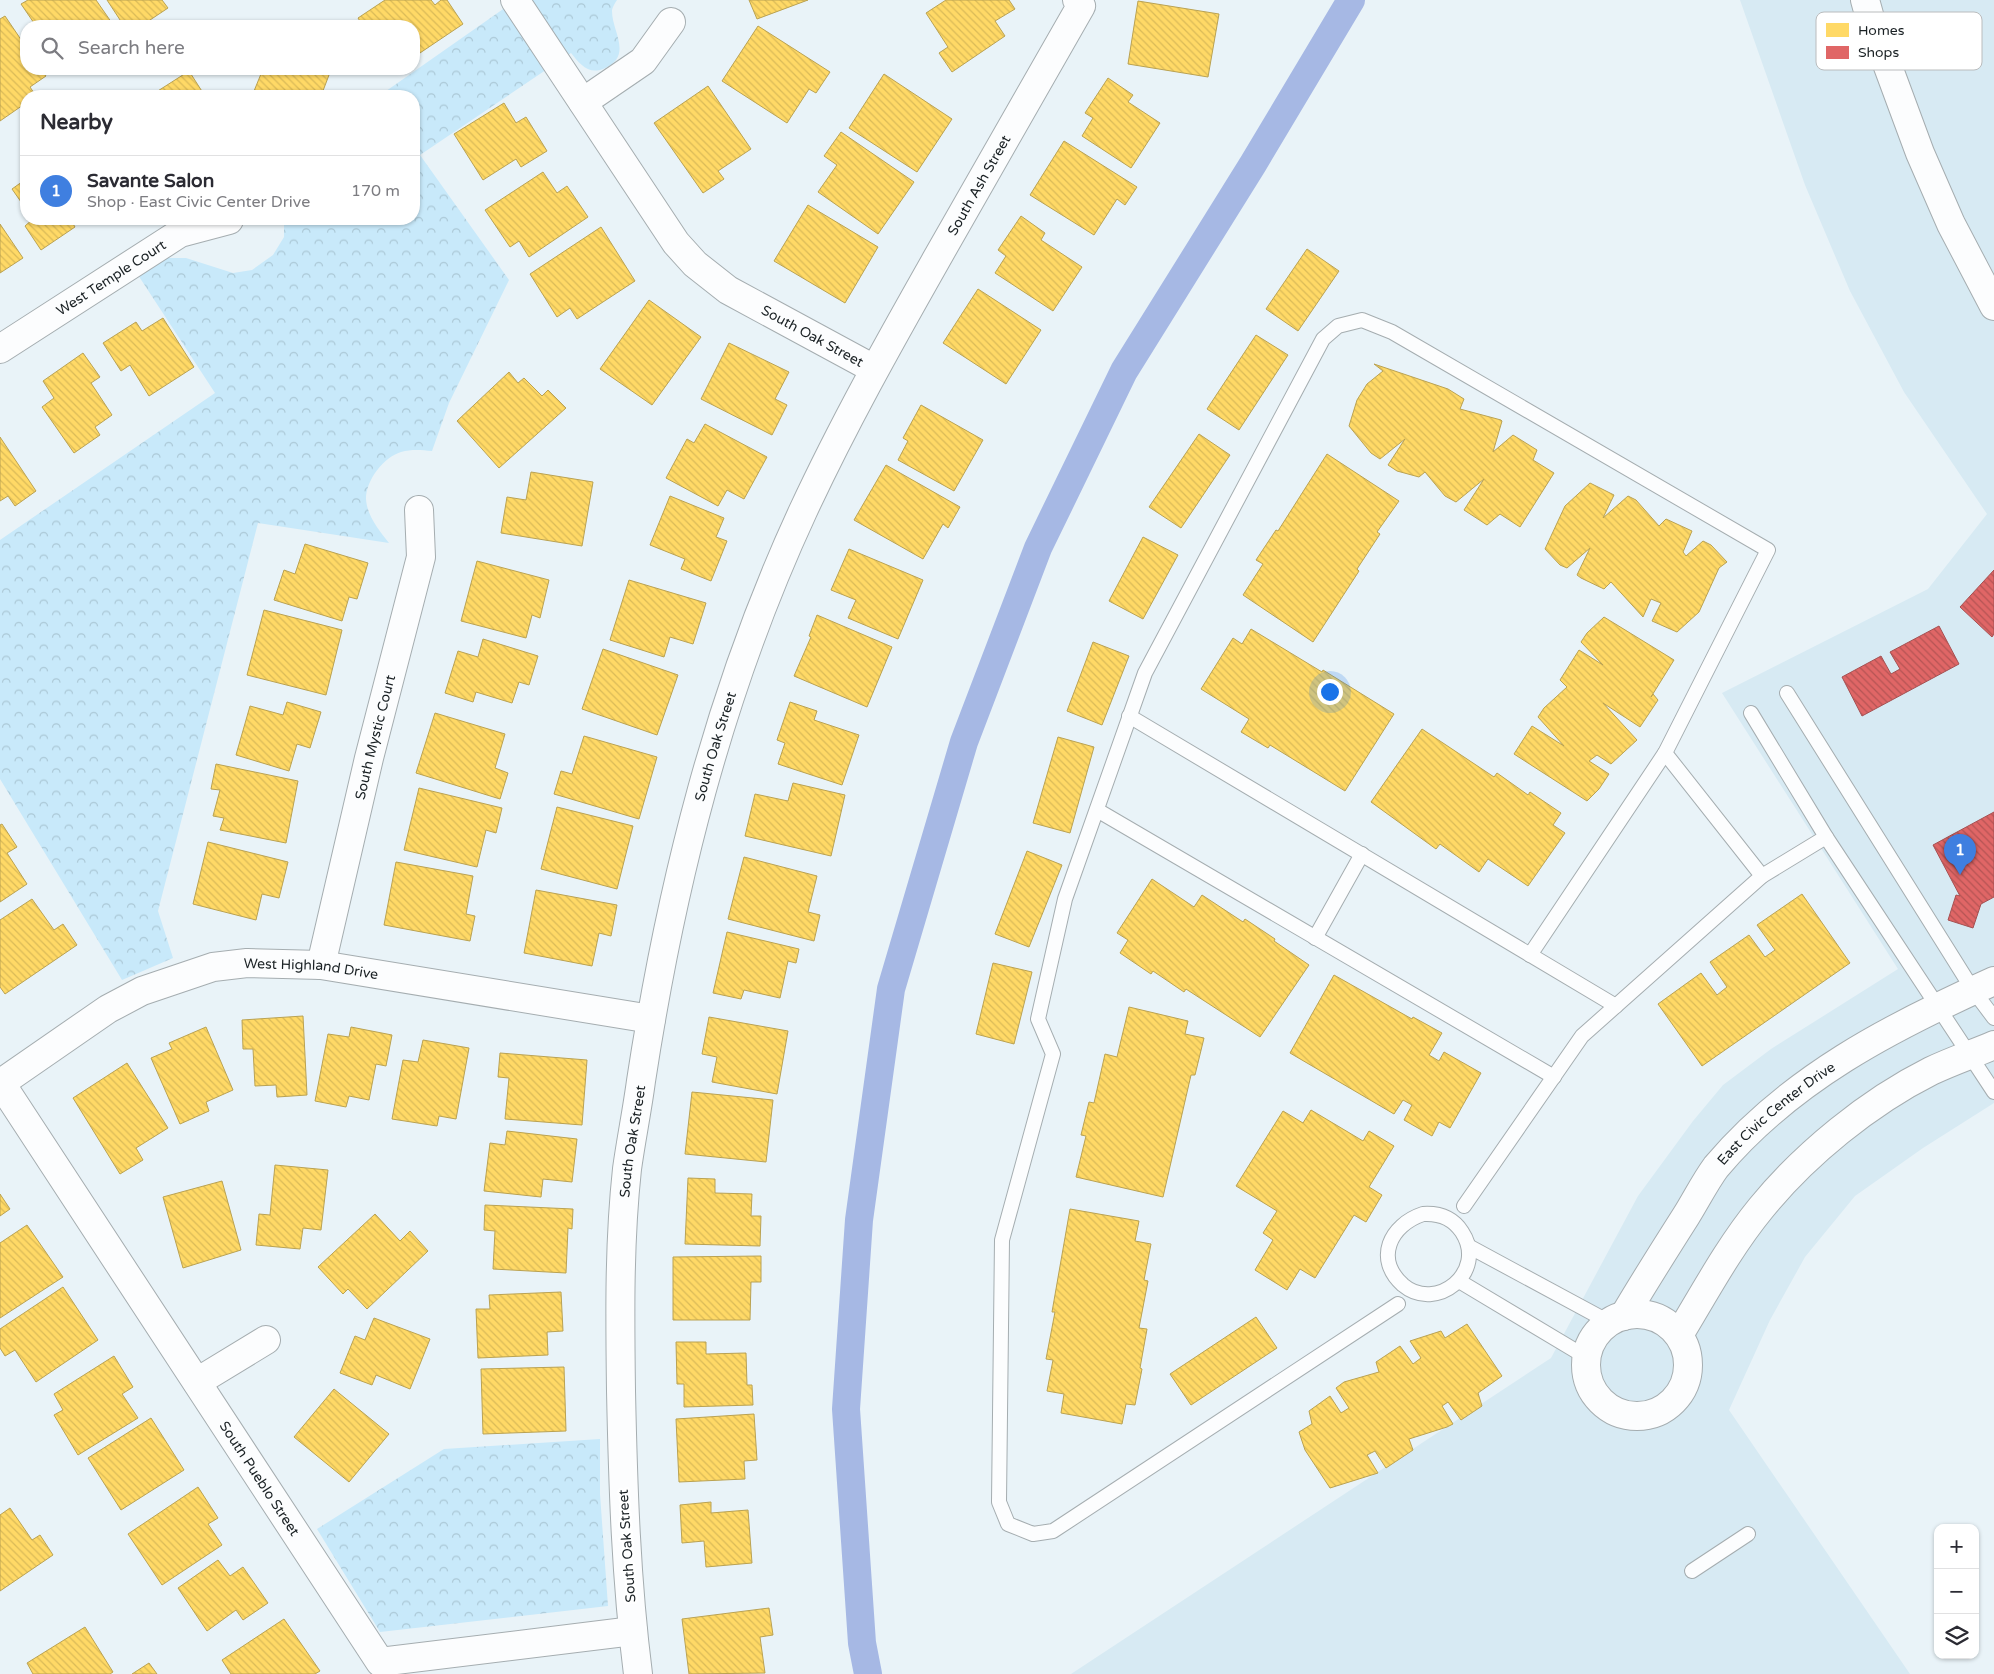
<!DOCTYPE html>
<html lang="en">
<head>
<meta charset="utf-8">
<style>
	:root { --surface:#fff; --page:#f7f7f7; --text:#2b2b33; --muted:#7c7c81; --line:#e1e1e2; --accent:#626a6e }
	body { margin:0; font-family:"Varela Round",sans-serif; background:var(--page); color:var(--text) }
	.controls { position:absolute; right:15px; bottom:15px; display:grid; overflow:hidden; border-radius:10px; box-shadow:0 1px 4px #0004 }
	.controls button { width:45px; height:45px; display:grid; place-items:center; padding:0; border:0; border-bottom:1px solid var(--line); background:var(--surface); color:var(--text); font:25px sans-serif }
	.you { position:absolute; left:1329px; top:691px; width:18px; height:18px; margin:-12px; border:4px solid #fff; border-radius:50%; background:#1a73e8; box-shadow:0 0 0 8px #1a73e833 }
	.badge { display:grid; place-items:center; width:32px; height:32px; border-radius:50%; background:var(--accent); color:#fff; font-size:16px; font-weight:700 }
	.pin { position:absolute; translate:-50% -41px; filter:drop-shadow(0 1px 2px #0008) }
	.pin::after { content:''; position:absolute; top:26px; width:18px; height:15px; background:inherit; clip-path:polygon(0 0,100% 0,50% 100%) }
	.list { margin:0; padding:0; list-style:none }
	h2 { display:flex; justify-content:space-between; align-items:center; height:65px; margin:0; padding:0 20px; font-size:21px }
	h2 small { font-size:16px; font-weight:400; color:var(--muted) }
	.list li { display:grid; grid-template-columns:32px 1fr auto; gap:15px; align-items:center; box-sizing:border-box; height:70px; padding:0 20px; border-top:1px solid var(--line) }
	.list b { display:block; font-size:19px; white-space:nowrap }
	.list p { margin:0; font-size:16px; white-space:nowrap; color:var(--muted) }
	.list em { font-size:16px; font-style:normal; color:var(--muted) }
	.icon { flex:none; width:28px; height:28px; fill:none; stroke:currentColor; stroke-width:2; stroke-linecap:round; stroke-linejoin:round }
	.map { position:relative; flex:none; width:1994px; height:1674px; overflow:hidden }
	.search { position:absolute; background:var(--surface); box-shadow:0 1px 4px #0004; left:20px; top:20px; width:400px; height:55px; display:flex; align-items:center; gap:12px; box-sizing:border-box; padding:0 18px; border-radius:20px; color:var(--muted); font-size:19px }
	.panel { position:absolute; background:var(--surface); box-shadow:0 1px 4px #0004; left:20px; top:90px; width:400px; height:135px; border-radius:20px }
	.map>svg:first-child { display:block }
	.built { fill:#d7eaf3 }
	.park { fill:url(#park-crowns) }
	.homes { fill:url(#homes-back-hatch); stroke:#baa252 }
	.shops { fill:url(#shops-back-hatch); stroke:#a55152 }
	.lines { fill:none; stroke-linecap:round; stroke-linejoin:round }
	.canal { stroke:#a6b8e4; stroke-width:28 }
	.service-casing { stroke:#a5adb0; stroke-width:16 }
	.minor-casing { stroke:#a5adb0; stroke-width:30 }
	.service { stroke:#fcfdfe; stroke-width:14 }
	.minor { stroke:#fcfdfe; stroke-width:28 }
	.labels { text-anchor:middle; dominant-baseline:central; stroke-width:5; stroke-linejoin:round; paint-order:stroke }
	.street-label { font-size:14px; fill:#1a2124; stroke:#fff }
	.key { fill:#fff; stroke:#babcbd; stroke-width:1 }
	.key-label { font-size:14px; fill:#1a2124 }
</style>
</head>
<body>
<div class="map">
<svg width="1994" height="1674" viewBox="0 0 1994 1674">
	<defs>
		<pattern id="park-crowns" width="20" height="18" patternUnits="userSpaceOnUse" patternTransform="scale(1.25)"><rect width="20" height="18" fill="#c8e9fa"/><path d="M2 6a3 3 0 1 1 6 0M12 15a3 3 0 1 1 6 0" fill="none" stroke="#abc8d6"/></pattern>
		<pattern id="homes-back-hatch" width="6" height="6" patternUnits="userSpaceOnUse" patternTransform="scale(1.25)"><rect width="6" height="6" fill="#ffd966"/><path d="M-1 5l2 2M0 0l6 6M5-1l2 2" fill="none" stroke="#daba58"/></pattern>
		<pattern id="shops-back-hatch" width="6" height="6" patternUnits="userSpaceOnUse" patternTransform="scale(1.25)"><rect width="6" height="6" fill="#e06666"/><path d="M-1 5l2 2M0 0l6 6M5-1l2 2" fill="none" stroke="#b55454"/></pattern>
	</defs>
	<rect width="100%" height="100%" fill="#e9f3f8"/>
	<!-- built -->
	<path class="built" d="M1740,0h254v1103l-71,45 -68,48 -50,61 -35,63 -41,90 181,264h-839l480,-316 87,-162 55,-75 30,-36 48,-36 127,-80 -176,-276 206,-104 59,-75 -83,-122 -54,-101 -45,-106z"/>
	<!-- park -->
	<g class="park">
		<path d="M516,0h101c-2,3 -5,8 -5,11 0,21 22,45 -9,58 -15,6 -24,-6 -32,-16l-151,102 89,125 -60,123 -17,48c-11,-1 -20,-2 -31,1 -17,5 -35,28 -35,47 1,17 13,31 23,44l-131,-20 -100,388 15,47 -51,22 -122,-201v-239l215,-147 -77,-118 28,-17h20l47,15 19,-3 21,-15 11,-18v-18h130v-123h-35z"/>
		<path d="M600,1439v55l8,112 -228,26 -63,-103 127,-80z"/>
	</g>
	<!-- homes -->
	<g class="homes">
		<path d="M28,0h68l18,26h-78l-15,-22z"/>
		<path d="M107,0h55l6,8 -27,18h-17z"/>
		<path d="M385,0h46l4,5 6,-5h6l16,24 -49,33v-31h-51l-5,-8z"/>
		<path d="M749,0h59l-51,19z"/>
		<path d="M946,0h63l6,9 -20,12 10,15 -53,36 -13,-19 9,-6 -22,-34z"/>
		<path d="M1138,1l81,13 -11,63 -80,-13z"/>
		<path d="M5,16l21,31v22h15l5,7 -16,11 6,9h-10v7l-26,18v-102z"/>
		<path d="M758,26l72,46 -14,21 -7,-4 -22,34 -65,-42z"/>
		<path d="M263,69h50l16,6 -8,21h-69z"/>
		<path d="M189,71l16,25h-55z"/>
		<path d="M884,74l68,45 -35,53 -68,-44z"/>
		<path d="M1108,78l25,17 -5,7 32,21 -29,45 -49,-32 11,-18 -8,-5z"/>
		<path d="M708,86l43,63 -33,22 6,8 -21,14 -49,-70z"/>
		<path d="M504,103l12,20 10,-6 21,34 -26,16 -5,-8 -33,21 -29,-46z"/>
		<path d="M841,132l73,50 -36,52 -60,-42 19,-27 -13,-9z"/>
		<path d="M1064,141l73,46 -12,18 -8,-6 -23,36 -64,-40z"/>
		<path d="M543,172l14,21 10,-7 21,31 -59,40 -10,-16 -9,6 -25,-37z"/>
		<path d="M26,179v30l-14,-20z"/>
		<path d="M808,205l70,42 -33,56 -71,-42z"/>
		<path d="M1021,216l24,17 -4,7 41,27 -29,44 -58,-38 11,-17 -8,-6z"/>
		<path d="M33,219h44l-5,3 3,5 -34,23 -16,-24z"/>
		<path d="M0,224l23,34 -23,15z"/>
		<path d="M601,227l34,54 -58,38 -7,-11 -13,9 -27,-43z"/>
		<path d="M1307,249l32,22 -41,60 -32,-22z"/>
		<path d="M978,289l63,41 -35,54 -63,-41z"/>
		<path d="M649,300l52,37 -49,68 -52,-36z"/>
		<path d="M163,318l31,49 -45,29 -19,-31 -9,6 -18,-28 33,-21 6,9z"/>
		<path d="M1256,335l32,20 -49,75 -32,-21z"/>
		<path d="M729,343l60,29 -14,27 12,6 -15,30 -71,-36z"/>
		<path d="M83,353l17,24 -9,6 21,32 -17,12 5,8 -26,18 -32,-46 12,-9 -11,-17z"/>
		<path d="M1374,364l74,25 16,10 -4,10 41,11 1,1 -9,31 20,-17 24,15 -4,10 21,13 -34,54 -20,-13 -13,11 -23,-15 20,-31 -28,23 -11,-6 -20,-24 -6,5 -22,-6 -9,-6 17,-26 -25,20 -9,-6 -22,-27 8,-26 10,-16 16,-13z"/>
		<path d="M509,372l9,11 6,-5 18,18 6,-6 18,18 -67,60 -42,-47z"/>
		<path d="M921,405l62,35 -29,51 -56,-31 10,-19 -5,-3z"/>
		<path d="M705,424l62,33 -23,42 -17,-9 -9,16 -52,-28 21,-39 7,4z"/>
		<path d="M1199,434l31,21 -49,73 -32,-21z"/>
		<path d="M0,437l36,54 -21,15 -7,-10 -8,5z"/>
		<path d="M1327,454l72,47 -22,31 3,2 -23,35 2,2 -46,71 -70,-47 20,-31 -7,-4 20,-30 2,1z"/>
		<path d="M886,465l74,42 -12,21 -5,-4 -20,35 -69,-39z"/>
		<path d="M531,472l62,10 -11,64 -81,-13 6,-36 19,3z"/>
		<path d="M1590,483l24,12 -11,23 25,-22 8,4 23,26 7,-7 26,12 -9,21 3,4 17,-15 8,4 16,17 -8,6 -20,44 -22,20 -25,-11 9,-18 -10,-4 -8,18 -32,-35 -7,7 -23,-11 -4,-3 13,-27 -23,20 -7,-3 -15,-16 20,-43z"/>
		<path d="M670,496l54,22 -8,19 11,4 -16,40 -30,-12 4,-10 -35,-14z"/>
		<path d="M1143,537l35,18 -35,64 -34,-18z"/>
		<path d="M305,544l63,19 -11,36 -8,-2 -7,24 -68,-21 10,-30 11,4z"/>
		<path d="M849,549l74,31 -25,59 -50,-21 8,-18 -25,-10z"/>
		<path d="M477,561l72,19 -9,38 -8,-3 -6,23 -65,-17z"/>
		<path d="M629,580l77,23 -13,41 -23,-7 -6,20 -54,-17z"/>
		<path d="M264,610l78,20 -16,65 -79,-20z"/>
		<path d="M817,615l75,32 -25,60 -73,-31 17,-39 -2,-1z"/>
		<path d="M1604,617l70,43 -23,37 2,-3 5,6 -18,27 -37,-24 34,37 -26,24 -14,-9 -8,6 20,13 -10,15 -12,12 -73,-47 18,-28 32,20 -26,-29 6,-9 23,-21 -7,-7 19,-30 24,15 -22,-23 6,-9z"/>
		<path d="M1251,629l71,43 1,-2 71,44 -49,77 -75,-46 -2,3 -27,-16 8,-13 -48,-30 32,-51 9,6z"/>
		<path d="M483,639l55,17 -9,29 -10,-3 -7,21 -36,-11 -3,10 -28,-9 13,-42 20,6z"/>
		<path d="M1093,642l36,14 -27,69 -35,-14z"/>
		<path d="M603,649l75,26 -21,60 -75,-26z"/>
		<path d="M287,702l34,10 -11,36 -13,-4 -8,27 -53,-16 14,-49 33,9z"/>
		<path d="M790,702l27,9 -3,9 45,15 -17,50 -64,-21 7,-21 -8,-3z"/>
		<path d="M435,713l70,21 -10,34 13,5 -8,26 -84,-26z"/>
		<path d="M1422,729l72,48 3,-4 31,22 2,-3 31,21 -8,12 12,8 -37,53 -40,-27 -9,13 -39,-28 -4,5 -65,-47z"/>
		<path d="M584,736l73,21 -18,62 -85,-25 7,-23 11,3z"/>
		<path d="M1058,737l36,10 -24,86 -37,-10z"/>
		<path d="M216,764l82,17 -12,62 -66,-13 4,-12 -11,-2 7,-26 -9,-1z"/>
		<path d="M793,783l52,12 -14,61 -86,-20 10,-42 33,7z"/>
		<path d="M419,788l83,20 -6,25 -10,-3 -9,37 -73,-17z"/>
		<path d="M557,807l76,19 -16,63 -76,-20z"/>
		<path d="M2,824l15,23 -10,6 20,31 -27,18v-77z"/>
		<path d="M208,842l80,20 -9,36 -17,-4 -6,26 -63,-16z"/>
		<path d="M1027,851l35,14 -33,82 -34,-13z"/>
		<path d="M744,857l73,19 -9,36 12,3 -6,26 -86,-22z"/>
		<path d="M396,862l77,14 -7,38 9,2 -5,25 -86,-16z"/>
		<path d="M1152,879l42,28 8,-12 41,27 2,-3 30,20 -1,2 35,24 -49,72 -74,-48 -2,3 -31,-21 -2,3 -31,-21 8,-13 -11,-7z"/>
		<path d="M536,890l81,15 -6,31 -12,-3 -7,33 -68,-13z"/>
		<path d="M1802,894l48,69 -148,103 -44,-62 43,-31 16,22 10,-8 -17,-25 39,-27 16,22 10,-7 -18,-25z"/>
		<path d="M32,899l22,31 9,-6 14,21 -72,49 -5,-7v-67z"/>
		<path d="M727,932l72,17 -3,14 -8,-2 -8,37 -36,-8 -3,9 -28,-6z"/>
		<path d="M993,963l39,9 -18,72 -38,-10z"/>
		<path d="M1334,975l78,44 1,-2 29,16 -13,22 10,6 5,-9 37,21 -31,55 -11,-6 -7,14 -28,-16 8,-15 -9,-5 -9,14 -104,-61z"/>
		<path d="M1129,1007l59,14 -3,13 19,4 -9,37h-4l-28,122 -87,-20 10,-41 -5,-1 8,-33 5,1 11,-49 12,3z"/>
		<path d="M303,1016l4,79 -30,2 -1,-12 -21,1 -2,-37h-10l-1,-29z"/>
		<path d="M709,1017l79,14 -11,63 -65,-12 5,-25 -15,-3z"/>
		<path d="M206,1027l27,63 -27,12 3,9 -29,13 -29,-66 21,-9 -3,-6z"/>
		<path d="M351,1027l41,8 -6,31 -10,-2 -7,36 -20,-4 -3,11 -31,-6 13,-67 21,3z"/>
		<path d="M423,1040l46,8 -13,71 -17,-3 -2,10 -45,-7 11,-59 15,2z"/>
		<path d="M500,1053l87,7 -5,65 -77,-6 4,-41 -11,-1z"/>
		<path d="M127,1063l41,65 -32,20 7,12 -23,14 -47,-76z"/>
		<path d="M692,1092l81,8 -7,62 -81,-8z"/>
		<path d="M1311,1110l52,31 6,-10 25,15 -25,41 13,8 -16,27 -12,-7 -39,63 -15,-9 -13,21 -32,-20 18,-30 -10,-7 14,-22 -41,-25 47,-75 20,12z"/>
		<path d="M507,1131l70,8 -5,43 -29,-3 -2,18 -57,-6 6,-48 15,2z"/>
		<path d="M275,1165l53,5 -7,60 -18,-2 -3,21 -44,-4 3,-31 11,1z"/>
		<path d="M688,1178l27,1v14l37,1 -1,22h10l-1,30 -75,-2z"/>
		<path d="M222,1181l19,69 -58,18 -20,-71z"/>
		<path d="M0,1194l10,15 -10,7z"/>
		<path d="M485,1205l88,4 -1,20 -4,-1 -2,45 -73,-4 2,-38 -11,-1z"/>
		<path d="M1070,1209l69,12 -4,20 16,3 -7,36 4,1 -9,47 8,1 -7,39 2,1 -7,36 -9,-1 -4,20 -61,-11 3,-19 -17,-3 6,-31 -7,-1 9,-47h-3z"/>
		<path d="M375,1214l25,27 10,-10 18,20 -61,58 -19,-20 -5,5 -25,-27z"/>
		<path d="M27,1225l36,52 -63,41v-75z"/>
		<path d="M761,1256v26h-10l-1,38h-77v-63z"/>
		<path d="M63,1287l35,53 -62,42 -21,-32 -10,6 -5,-8v-19z"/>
		<path d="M561,1292l2,39 -16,1 1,23 -70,3 -2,-49h14l-1,-14z"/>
		<path d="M1256,1317l21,31 -86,57 -21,-31z"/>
		<path d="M374,1318l56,21 -20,50 -34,-14 -4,10 -32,-12 15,-37 10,4z"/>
		<path d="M1467,1324l35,52 -24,17 4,13 -21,14 -13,-18 -6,4 11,18 -6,3 -38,12 4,11 -27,18 -11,-17 -8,4 11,18 -48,15 -25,-38 -6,-18 13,-8 -3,-13 21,-15 11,17 8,-5 -13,-20 8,-6 35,-10 -3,-10 24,-16 13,18 8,-6 -11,-17 31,-10 4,7z"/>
		<path d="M676,1342h30v12l40,-1 1,32h5l1,20 -69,2v-23h-7z"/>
		<path d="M114,1356l19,31 -11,7 16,24 -60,37 -24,-40 9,-5 -9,-16z"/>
		<path d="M564,1367l2,64 -83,3 -2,-65z"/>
		<path d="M334,1389l55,45 -40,48 -55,-45z"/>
		<path d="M754,1414l3,46 -13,1 1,18 -66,3 -3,-63z"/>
		<path d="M151,1418l33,52 -63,40 -33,-52z"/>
		<path d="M198,1487l20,31 -10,6 14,21 -60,40 -34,-51z"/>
		<path d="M711,1502v11l37,-3 4,53 -46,4 -2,-26 -22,2 -2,-38z"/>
		<path d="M10,1508l22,32 8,-5 13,20 -53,36v-76z"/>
		<path d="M218,1560l12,16 13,-9 25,36 -25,17 -7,-10 -29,21 -29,-43z"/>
		<path d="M769,1608l4,27 -13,2 5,36 -76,1 -7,-55z"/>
		<path d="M284,1619l36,52 -5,3h-84l-9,-14z"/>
		<path d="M85,1627l28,45 -3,2h-77l-6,-11z"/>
		<path d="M149,1663l8,11h-25z"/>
	</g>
	<!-- shops -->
	<g class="shops">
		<path d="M1994,570v64l-2,3 -32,-30z"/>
		<path d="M1939,626l20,38 -97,52 -20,-39 39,-21 10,18 9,-5 -10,-17z"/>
		<path d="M1994,812v85l-13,7 -8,24 -25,-8 8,-25 4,1 -27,-51z"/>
	</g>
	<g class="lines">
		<!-- canal -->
		<path class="canal" d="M868,1674l-6,-31 -16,-234 13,-189 32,-231 73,-247 74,-194 86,-177 129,-207 98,-164"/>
		<defs>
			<g id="service">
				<path d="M1787,693l186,297 21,28"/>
				<path d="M1751,713l75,124 168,255"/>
				<path d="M1129,716l487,290"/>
				<path d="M1097,810l457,267"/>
				<path d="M1762,876l64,-39"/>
				<path d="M1315,938l47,-84"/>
				<path d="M1464,1206l118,-170 180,-160 -97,-123"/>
				<path d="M1423,1214c16,-1 30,4 39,18 26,40 -26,81 -59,53 -29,-26 -13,-60 20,-71z"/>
				<path d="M1470,1247l139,75"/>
				<path d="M1459,1281l127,76"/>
				<path d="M1398,1304l-345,227 -20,3 -25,-10 -9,-22 3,-262 51,-186 -15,-35 27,-120 80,-226 178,-334 15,-13 24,-6 30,12 376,218 -103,203 -135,202"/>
				<path d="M1692,1571l56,-37"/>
			</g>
			<g id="minor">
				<path id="s1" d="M515,0l161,243 19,21 33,26 146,79"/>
				<path d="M1865,0l5,18 50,135 31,71 43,82"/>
				<path d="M583,102l60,-41 28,-39"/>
				<path id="s2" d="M0,349l180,-116 49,-13"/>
				<path id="s3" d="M321,965l48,-207 52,-201 -2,-47"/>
				<path id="s4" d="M0,1082l380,580 253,-31"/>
				<path id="s5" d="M1,1083l107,-74 34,-18 71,-24 34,-4 74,2 330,54"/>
				<circle cx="1637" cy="1365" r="51"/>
				<path id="s6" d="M1624,1316c20,-34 41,-67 62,-100 10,-16 19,-34 30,-49 74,-88 175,-140 278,-186"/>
				<path d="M1679,1335c26,-43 50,-88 82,-127 44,-54 108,-106 170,-137 21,-10 42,-17 63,-26"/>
				<path d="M197,1382l69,-42"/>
				<path id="s7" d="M638,1674c-12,-94 -15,-188 -17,-283 -1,-74 -2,-148 6,-222 4,-29 10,-58 14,-88 30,-196 78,-389 162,-570 40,-86 86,-168 133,-251 48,-84 96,-169 145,-254l-4,-6"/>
			</g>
		</defs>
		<!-- service casing -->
		<use href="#service" class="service-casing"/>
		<!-- minor casing -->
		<use href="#minor" class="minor-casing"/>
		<!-- service -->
		<use href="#service" class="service"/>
		<!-- minor -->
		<use href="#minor" class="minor"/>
	</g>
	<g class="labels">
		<!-- street labels -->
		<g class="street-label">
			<text stroke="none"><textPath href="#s7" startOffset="1560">South Ash Street</textPath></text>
			<text stroke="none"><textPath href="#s2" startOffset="132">West Temple Court</textPath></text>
			<text stroke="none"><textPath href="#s1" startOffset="458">South Oak Street</textPath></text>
			<text stroke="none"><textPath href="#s3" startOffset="234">South Mystic Court</textPath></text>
			<text stroke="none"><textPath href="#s7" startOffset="938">South Oak Street</textPath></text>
			<text stroke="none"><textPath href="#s5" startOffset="342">West Highland Drive</textPath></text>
			<text stroke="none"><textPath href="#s6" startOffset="256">East Civic Center Drive</textPath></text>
			<text stroke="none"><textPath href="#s7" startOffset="534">South Oak Street</textPath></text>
			<text stroke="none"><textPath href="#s4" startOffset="474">South Pueblo Street</textPath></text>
			<text transform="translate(627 1546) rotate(-94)">South Oak Street</text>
		</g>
	</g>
	<!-- legend -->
	<rect x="1816" y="12" width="166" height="58" rx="8" class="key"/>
	<rect x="1826" y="23" width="23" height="14" fill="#ffd966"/>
	<rect x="1826" y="46" width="23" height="13" fill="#e06666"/>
	<g class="key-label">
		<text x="1858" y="35">Homes</text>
		<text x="1858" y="57">Shops</text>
	</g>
</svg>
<div class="controls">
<button>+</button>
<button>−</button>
<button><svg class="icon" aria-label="layers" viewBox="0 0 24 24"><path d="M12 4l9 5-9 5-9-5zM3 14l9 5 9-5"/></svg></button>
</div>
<div class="you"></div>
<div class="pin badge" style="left:1960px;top:875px;background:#3f7fe0">1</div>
<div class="search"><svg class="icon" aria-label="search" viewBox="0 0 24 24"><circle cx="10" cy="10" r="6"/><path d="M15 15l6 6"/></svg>Search here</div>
<section class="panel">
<h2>Nearby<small></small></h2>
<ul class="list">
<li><span class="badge" style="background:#3f7fe0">1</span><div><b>Savante Salon</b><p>Shop · East Civic Center Drive</p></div><em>170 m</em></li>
</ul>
</section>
</div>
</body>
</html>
